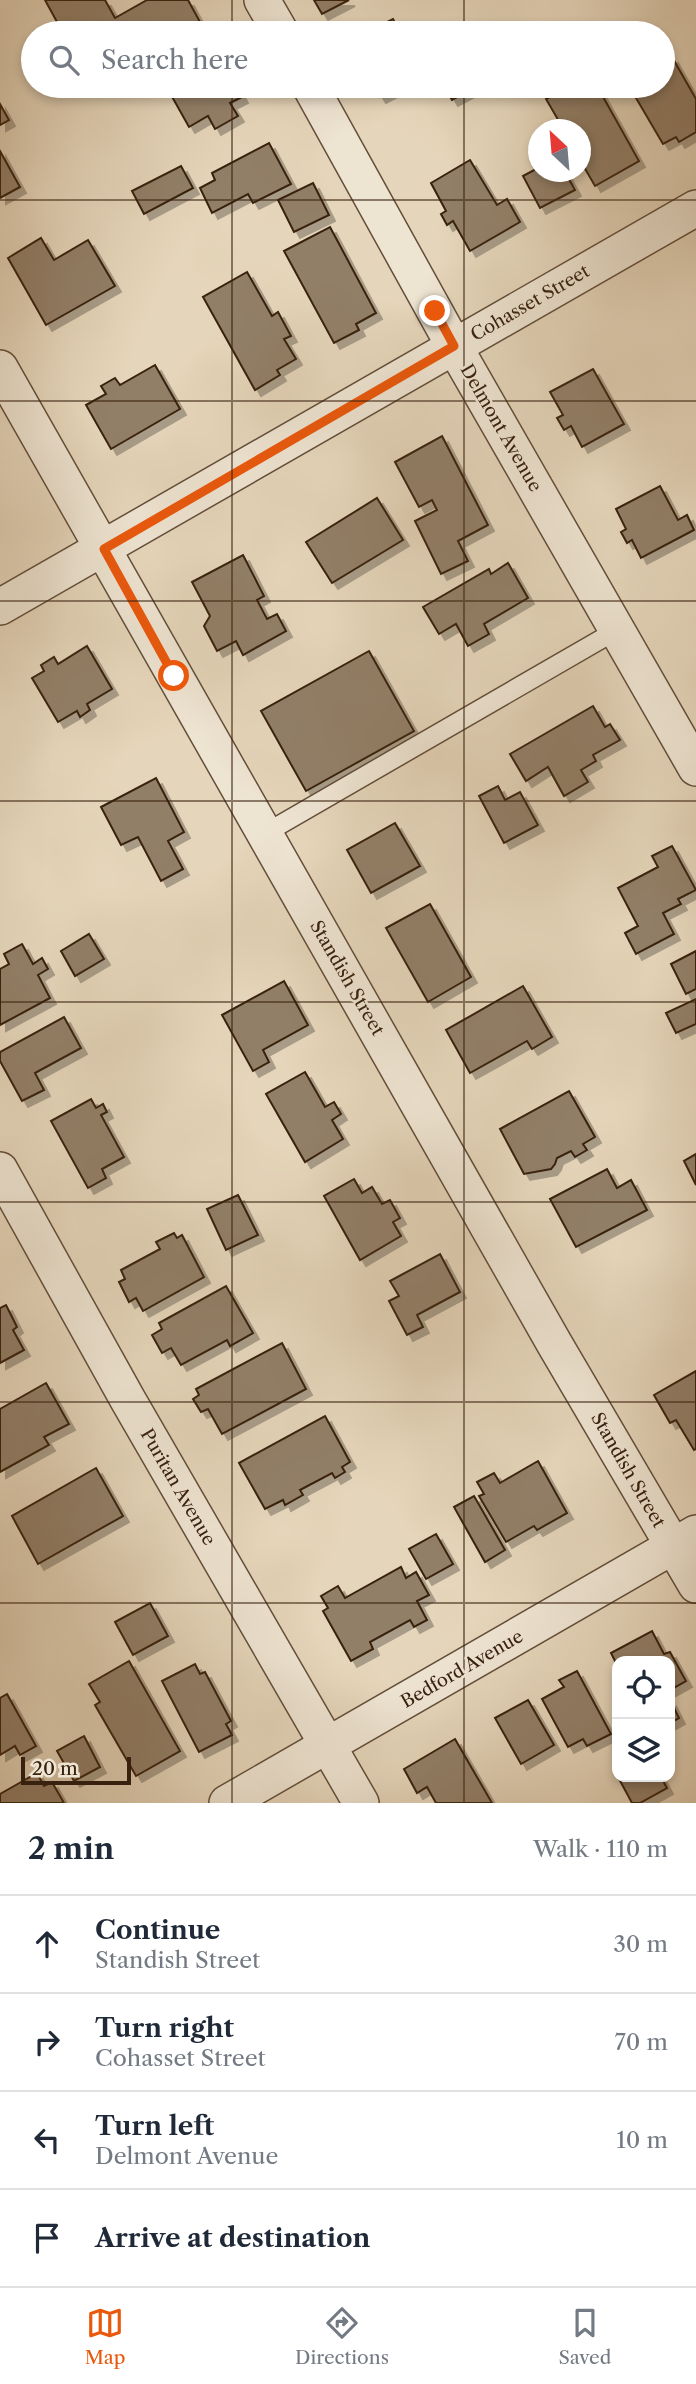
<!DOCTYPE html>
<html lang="en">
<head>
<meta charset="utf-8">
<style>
	:root { --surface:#fff; --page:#f6f6f7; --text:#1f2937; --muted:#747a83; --line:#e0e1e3; --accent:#ea580c }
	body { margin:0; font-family:"Libre Caslon Text",serif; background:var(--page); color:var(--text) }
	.controls { position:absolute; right:21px; bottom:21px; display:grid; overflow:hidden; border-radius:14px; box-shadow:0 4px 10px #0003 }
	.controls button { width:63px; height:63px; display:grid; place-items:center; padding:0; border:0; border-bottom:2px solid var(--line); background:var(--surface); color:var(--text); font:35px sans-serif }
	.compass { position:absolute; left:528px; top:119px; width:63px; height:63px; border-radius:50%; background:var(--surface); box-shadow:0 4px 10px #0003; rotate:334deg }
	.scale { position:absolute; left:21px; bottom:18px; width:110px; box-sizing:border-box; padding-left:7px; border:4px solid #38210f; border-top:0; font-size:19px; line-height:24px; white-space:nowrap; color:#38210f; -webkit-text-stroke:5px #eee4d2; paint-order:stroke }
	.stop { position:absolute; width:21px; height:21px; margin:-16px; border:5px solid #ea580c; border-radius:50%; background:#fff }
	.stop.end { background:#ea580c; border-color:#fff; box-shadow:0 2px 7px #0008 }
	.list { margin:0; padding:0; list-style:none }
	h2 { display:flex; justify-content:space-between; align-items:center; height:91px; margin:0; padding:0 28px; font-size:30px }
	h2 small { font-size:23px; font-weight:400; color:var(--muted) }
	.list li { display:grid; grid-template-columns:46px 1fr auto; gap:21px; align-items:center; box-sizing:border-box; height:98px; padding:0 28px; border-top:2px solid var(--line) }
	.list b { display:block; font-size:26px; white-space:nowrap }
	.list p { margin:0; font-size:23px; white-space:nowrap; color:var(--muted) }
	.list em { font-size:23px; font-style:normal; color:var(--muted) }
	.icon { flex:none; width:38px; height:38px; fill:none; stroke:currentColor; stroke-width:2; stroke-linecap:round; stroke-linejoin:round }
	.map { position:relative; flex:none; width:696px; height:1803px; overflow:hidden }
	.search { position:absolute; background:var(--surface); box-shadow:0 4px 10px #0003; left:21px; right:21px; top:21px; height:77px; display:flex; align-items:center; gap:18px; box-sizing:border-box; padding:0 24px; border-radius:38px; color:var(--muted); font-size:26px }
	.sheet { height:483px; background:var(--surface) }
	nav { display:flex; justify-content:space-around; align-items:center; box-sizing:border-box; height:98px; border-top:2px solid var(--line); background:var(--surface); font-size:19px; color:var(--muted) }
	nav a { display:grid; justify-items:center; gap:4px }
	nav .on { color:var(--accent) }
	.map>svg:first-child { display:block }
	.building { fill:#927f68; stroke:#38210f; stroke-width:2; filter:url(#shadow) }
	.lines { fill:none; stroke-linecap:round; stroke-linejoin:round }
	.service-casing { stroke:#634e3a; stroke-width:21 }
	.minor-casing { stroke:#634e3a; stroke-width:38 }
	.service { stroke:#eee4d2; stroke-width:18 }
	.minor { stroke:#eee4d2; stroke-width:35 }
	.route { stroke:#ea580c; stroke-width:9 }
	.grid { fill:none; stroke:#38210f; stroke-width:2; stroke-opacity:0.55 }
	.labels { text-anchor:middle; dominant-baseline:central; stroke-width:5; stroke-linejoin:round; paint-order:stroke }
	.street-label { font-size:18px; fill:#38210f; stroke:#eee4d2 }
</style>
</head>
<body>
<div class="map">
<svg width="696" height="1803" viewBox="0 0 696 1803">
	<defs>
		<filter id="shadow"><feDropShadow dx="6" dy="6" stdDeviation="0" flood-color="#0004"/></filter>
	</defs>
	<rect width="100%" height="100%" fill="#e5d5ba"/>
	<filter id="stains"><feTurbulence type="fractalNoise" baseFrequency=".00286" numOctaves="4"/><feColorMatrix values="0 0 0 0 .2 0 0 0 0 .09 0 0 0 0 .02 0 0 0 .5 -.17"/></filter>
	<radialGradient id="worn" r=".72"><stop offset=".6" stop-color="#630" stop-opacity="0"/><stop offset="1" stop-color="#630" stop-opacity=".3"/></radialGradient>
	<!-- building -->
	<g class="building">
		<path d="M45,0h60l10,18 32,-18h41l18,33h-96l-3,-4 -8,4h-36z"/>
		<path d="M314,0h35l-27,14z"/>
		<path d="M393,19l7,14h-35z"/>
		<path d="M672,57l24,42v33l-17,10 -3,-5 -13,7 -34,-58h34v-23z"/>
		<path d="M166,86h70l6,11 -12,6 8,13 -23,13 -7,-13 -19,11z"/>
		<path d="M373,86h28l-21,11z"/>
		<path d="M444,86h34l-26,14z"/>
		<path d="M570,86h27l42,75 -44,25 -15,-26v-30h-16l-18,-31z"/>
		<path d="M0,104l9,16 -9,5z"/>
		<path d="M269,143l22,41 -38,19 -5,-9 -36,19 -12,-25 15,-8 -3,-7z"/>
		<path d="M0,151l20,36 -20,11z"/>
		<path d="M470,160l27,45 10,-6 13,23 -50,29 -17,-30 -6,4 -6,-11 5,-3 -15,-28z"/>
		<path d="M181,166l12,22 -49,26 -12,-23z"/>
		<path d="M538,168v4h27l10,18 -35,18 -17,-32z"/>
		<path d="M313,183l16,32 -35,17 -16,-32z"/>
		<path d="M330,227l46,86 -20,11 3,6 -25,13 -50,-92z"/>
		<path d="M41,238l13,22 34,-20 27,46 -69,39 -38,-67z"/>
		<path d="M247,272l25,44 6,-4 13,24 -7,3 12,20 -19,11 3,5 -25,15 -52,-93z"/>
		<path d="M155,365l25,44 -69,40 -25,-44 20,-11 -5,-8 14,-8 5,7z"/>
		<path d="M593,369l31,55 -42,23 -11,-21 -7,4 -7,-12 6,-3 -13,-23z"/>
		<path d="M442,436l46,89 -30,16 10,20 -27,13 -26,-53 22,-11 -5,-10 -13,7 -24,-45z"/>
		<path d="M660,486l18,34 9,-5 7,15 -53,28 -9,-18 -5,3 -6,-11 5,-3 -10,-20z"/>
		<path d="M377,498l26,42 -71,43 -26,-41z"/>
		<path d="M243,555l21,41 -7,4 10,19 10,-5 9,17 -43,24 -7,-14 -19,10 -13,-25 6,-10 -18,-34z"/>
		<path d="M508,563l20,35 -44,26 5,10 -21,12 -12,-22 -17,10 -16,-27 66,-38 2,5z"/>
		<path d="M87,646l25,43 -25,15 3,6 -10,7 -3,-6 -19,11 -26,-44 12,-7 -3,-6 13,-8 4,7z"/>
		<path d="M369,651l45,80 -108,60 -45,-80z"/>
		<path d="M593,706l12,21 5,-3 10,16 -27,15 3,6 -15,9 7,12 -24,14 -16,-29 -22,14 -16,-27z"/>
		<path d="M156,778l28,54 -16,9 15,28 -22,12 -23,-44 -17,8 -20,-38z"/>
		<path d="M498,786l7,14 15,-8 18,33 -34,18 -25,-47z"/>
		<path d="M395,823l25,43 -49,27 -24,-43z"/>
		<path d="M672,846l24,44 -18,9 3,5 -18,9 11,21 -38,20 -11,-21 13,-7 -20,-38 40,-21 -6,-11z"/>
		<path d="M430,904l41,73 -43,25 -42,-74z"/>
		<path d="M89,934l15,25 -29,17 -14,-25z"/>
		<path d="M22,944l11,20 9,-6 6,11 -10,6 12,23 -50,27v-56l9,-5 -5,-10z"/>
		<path d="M696,951v38l-10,5 -15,-30z"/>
		<path d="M284,981l24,44 -45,25 6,12 -16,9 -31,-56z"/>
		<path d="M523,986l29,51 -20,12 -5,-8 -57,32 -24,-43z"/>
		<path d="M696,999v25l-20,9 -10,-20z"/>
		<path d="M64,1017l17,31 -46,25 9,17 -22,11 -22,-40v-9z"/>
		<path d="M305,1072l20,35 9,-5 7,12 -9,6 11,19 -38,23 -39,-68z"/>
		<path d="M569,1091l26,46 -12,7 4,6 -12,7 -4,-6 -14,7 -2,6 -4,5 -27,5 -24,-45z"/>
		<path d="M91,1099l5,9 7,-4 4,8 -6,3 23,42 -22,12 4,9 -18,10 -37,-67z"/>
		<path d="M696,1154v31l-12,-24z"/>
		<path d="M607,1169l10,19 14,-8 16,30 -71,37 -26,-48z"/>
		<path d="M354,1179l8,14 10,-6 10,17 8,-4 10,18 -7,4 8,14 -41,24 -36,-64z"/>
		<path d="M238,1195l20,40 -32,15 -19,-41z"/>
		<path d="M174,1233l3,5 5,-3 22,42 -61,34 -7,-13 -7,4 -10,-20 6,-3 -4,-9 39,-21 -4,-7z"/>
		<path d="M440,1254l20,38 -43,23 6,12 -16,8 -18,-34 10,-5 -9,-15z"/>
		<path d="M226,1286l27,47 -23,13 -3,-6 -46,25 -10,-17 -9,5 -10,-18 10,-6 -3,-6z"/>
		<path d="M6,1305l11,22 -4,3 11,20 -24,13v-55z"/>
		<path d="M282,1343l24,46 -84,45 -14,-25 -7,3 -8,-13 6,-4 -3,-6z"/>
		<path d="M696,1371v78l-2,1 -18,-30 -6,3 -16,-28z"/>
		<path d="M46,1383l23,41 -25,13 5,8 -49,27v-63z"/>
		<path d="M325,1416l25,46 -8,5 3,5 -10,6 -3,-5 -32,17 3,5 -18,10 -2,-5 -18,9 -26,-46z"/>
		<path d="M538,1461l29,52 -30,17 -3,-4 -28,16 -27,-46 5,-2 -7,-12 17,-9 6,10z"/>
		<path d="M96,1468l27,48 -85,48 -26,-48z"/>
		<path d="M474,1496l31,54 -20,12 -31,-55z"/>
		<path d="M436,1534l17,30 -27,15 -17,-30z"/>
		<path d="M401,1567l5,11 10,-6 13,23 -12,6 10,19 -13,7 -4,-7 -40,22 3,7 -22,12 -28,-50 5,-3 -7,-12 17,-10 7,12z"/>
		<path d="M150,1603l18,33 -35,19 -18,-33z"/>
		<path d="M652,1631l12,23 6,-2 16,29 -16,9v-29h-53v4l-6,-12z"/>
		<path d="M129,1661l51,90 -44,25 -41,-71 5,-3 -11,-18z"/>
		<path d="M195,1664l5,10 5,-2 26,49 -5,3 6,11 -33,17 -37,-71z"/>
		<path d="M577,1671l34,63 -24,12 -4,-7 -15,8 -26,-48 22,-12 -5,-7z"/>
		<path d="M7,1694l29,52 -16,9 -5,-9 -15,9v-57z"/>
		<path d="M528,1700l26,45 -33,19 -26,-46z"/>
		<path d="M670,1700l9,18 -9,5z"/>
		<path d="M84,1736l16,31 -26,14 -17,-30z"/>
		<path d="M455,1739l37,64h-56l-9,-16 -10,6 -13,-24z"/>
		<path d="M37,1773l7,13 8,-4 12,21h-64v-9z"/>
		<path d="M618,1777h43l6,11 -27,15h-8z"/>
	</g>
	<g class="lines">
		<defs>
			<path id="service" d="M264,834l353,-204"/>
			<g id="minor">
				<path d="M262,0l19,33"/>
				<path d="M310,86l144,260 242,422"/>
				<path d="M0,368l554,975 142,242"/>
				<path d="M0,607l696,-399"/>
				<path d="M0,1170l128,230 233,403"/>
				<path d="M227,1803l469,-270"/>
			</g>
		</defs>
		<!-- service casing -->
		<use href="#service" class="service-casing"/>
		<!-- minor casing -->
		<use href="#minor" class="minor-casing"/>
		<!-- service -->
		<use href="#service" class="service"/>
		<!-- minor -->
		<use href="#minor" class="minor"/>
	</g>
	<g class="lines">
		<!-- route -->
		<path class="route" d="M174,676l-70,-127 350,-203 -19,-35"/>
	</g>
	<!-- grid -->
	<path class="grid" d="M232,0v33M464,0v33M232,86v1717M464,86v1717M0,200h696M0,401h696M0,601h696M0,801h696M0,1002h696M0,1202h696M0,1402h696M0,1603h696"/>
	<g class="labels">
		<!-- street labels -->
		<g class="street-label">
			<text transform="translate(530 303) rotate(-30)">Cohasset Street</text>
			<text transform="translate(501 428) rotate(60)">Delmont Avenue</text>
			<text transform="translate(347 978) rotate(60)">Standish Street</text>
			<text transform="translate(628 1470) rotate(60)">Standish Street</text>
			<text transform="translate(178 1487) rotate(60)">Puritan Avenue</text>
			<text transform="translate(462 1669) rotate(-30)">Bedford Avenue</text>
		</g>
	</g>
	<rect width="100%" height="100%" filter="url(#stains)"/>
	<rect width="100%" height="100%" fill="url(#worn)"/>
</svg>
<div class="controls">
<button><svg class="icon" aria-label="locate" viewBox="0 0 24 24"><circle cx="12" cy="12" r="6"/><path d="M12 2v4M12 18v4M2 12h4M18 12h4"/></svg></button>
<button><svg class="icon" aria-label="layers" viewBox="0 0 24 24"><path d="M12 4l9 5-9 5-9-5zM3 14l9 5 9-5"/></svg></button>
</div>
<svg class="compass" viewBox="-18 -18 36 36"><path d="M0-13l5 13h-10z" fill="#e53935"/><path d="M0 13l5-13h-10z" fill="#747a83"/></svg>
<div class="scale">20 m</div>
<div class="stop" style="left:174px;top:676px"></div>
<div class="stop end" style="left:435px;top:311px"></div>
<div class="search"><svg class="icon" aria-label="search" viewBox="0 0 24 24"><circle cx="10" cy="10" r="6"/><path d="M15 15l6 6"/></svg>Search here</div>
</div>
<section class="sheet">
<h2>2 min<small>Walk · 110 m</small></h2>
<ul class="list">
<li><svg class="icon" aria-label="ahead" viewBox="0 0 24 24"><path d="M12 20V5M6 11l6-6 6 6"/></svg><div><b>Continue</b><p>Standish Street</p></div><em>30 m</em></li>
<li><svg class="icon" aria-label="right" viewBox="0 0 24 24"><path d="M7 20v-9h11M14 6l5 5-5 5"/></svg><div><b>Turn right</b><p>Cohasset Street</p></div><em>70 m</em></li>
<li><svg class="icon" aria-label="left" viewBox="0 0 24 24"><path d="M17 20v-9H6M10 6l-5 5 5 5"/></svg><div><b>Turn left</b><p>Delmont Avenue</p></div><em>10 m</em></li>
<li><svg class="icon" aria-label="arrive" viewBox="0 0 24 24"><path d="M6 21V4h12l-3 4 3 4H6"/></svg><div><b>Arrive at destination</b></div></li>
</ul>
</section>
<nav>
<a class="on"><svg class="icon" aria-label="map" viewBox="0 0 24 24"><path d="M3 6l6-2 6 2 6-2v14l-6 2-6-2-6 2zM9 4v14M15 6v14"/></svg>Map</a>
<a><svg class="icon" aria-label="directions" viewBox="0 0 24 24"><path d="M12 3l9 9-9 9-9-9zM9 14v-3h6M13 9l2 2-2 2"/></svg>Directions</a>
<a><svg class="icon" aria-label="saved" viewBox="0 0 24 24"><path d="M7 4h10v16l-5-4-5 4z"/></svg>Saved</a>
</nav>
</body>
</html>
